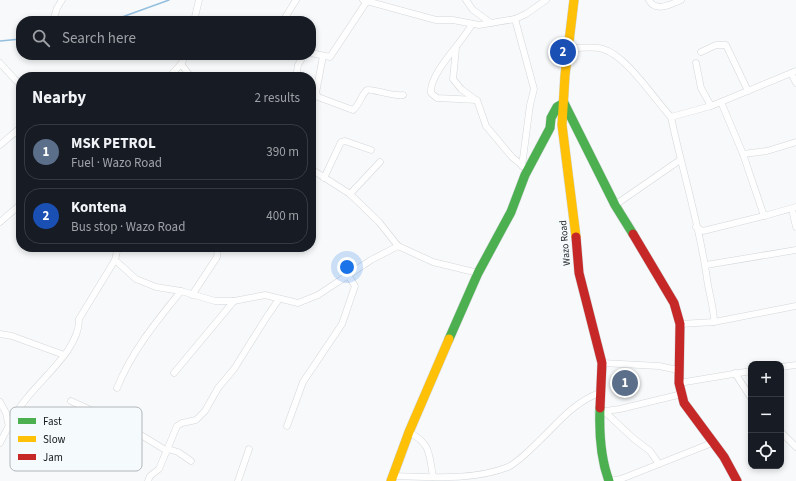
<!DOCTYPE html>
<html lang="en">
<head>
<meta charset="utf-8">
<style>
	:root { --surface:#171b24; --page:#242831; --text:#f1f3f6; --muted:#9ea1a6; --line:#363941; --accent:#64676a }
	body { margin:0; font-family:"Source Sans 3",sans-serif; background:var(--page); color:var(--text) }
	.controls { position:absolute; right:12px; bottom:12px; display:grid; overflow:hidden; border-radius:8px; box-shadow:0 2px 6px #0003 }
	.controls button { width:36px; height:36px; display:grid; place-items:center; padding:0; border:0; border-bottom:1px solid var(--line); background:var(--surface); color:var(--text); font:20px sans-serif }
	.you { position:absolute; left:347px; top:267px; width:14px; height:14px; margin:-10px; border:3px solid #fff; border-radius:50%; background:#1a73e8; box-shadow:0 0 0 6px #1a73e833 }
	.badge { display:grid; place-items:center; width:26px; height:26px; border-radius:50%; background:var(--accent); color:#fff; font-size:13px; font-weight:700 }
	.pin { position:absolute; translate:-50% -50%; border:2px solid #fff; box-shadow:0 1px 4px #0006 }
	.list { margin:0; padding:0; list-style:none }
	h2 { display:flex; justify-content:space-between; align-items:center; height:52px; margin:0; padding:0 16px; font-size:17px }
	h2 small { font-size:13px; font-weight:400; color:var(--muted) }
	.list li { display:grid; grid-template-columns:26px 1fr auto; gap:12px; align-items:center; box-sizing:border-box; height:56px; margin:0 8px 8px; padding:0 8px; border:1px solid var(--line); border-radius:16px }
	.list b { display:block; font-size:15px; white-space:nowrap }
	.list p { margin:0; font-size:13px; white-space:nowrap; color:var(--muted) }
	.list em { font-size:13px; font-style:normal; color:var(--muted) }
	.icon { flex:none; width:22px; height:22px; fill:none; stroke:currentColor; stroke-width:2; stroke-linecap:round; stroke-linejoin:round }
	.map { position:relative; flex:none; width:796px; height:481px; overflow:hidden }
	.search { position:absolute; background:var(--surface); box-shadow:0 2px 6px #0003; left:16px; top:16px; width:300px; height:44px; display:flex; align-items:center; gap:10px; box-sizing:border-box; padding:0 14px; border-radius:16px; color:var(--muted); font-size:15px }
	.panel { position:absolute; background:var(--surface); box-shadow:0 2px 6px #0003; left:16px; top:72px; width:300px; height:180px; border-radius:16px }
	.map>svg:first-child { display:block }
	.lines { fill:none; stroke-linecap:round; stroke-linejoin:round }
	.stream { stroke:#93bede; stroke-width:1.5 }
	.street-casing { stroke:#d4d7d9; stroke-width:7 }
	.fast-casing { stroke:#d4d7d9; stroke-width:10 }
	.slow-casing { stroke:#d4d7d9; stroke-width:10 }
	.jam-casing { stroke:#d4d7d9; stroke-width:10 }
	.street { stroke:#fefefe; stroke-width:6 }
	.fast { stroke:#4caf50; stroke-width:9 }
	.slow { stroke:#ffc107; stroke-width:9 }
	.jam { stroke:#c62828; stroke-width:9 }
	.labels { text-anchor:middle; dominant-baseline:central; stroke-width:4; stroke-linejoin:round; paint-order:stroke }
	.street-label { font-size:10px; fill:#15191c; stroke:#f5fafd }
	.key { fill:#f5fafd; stroke:#b2b6ba; stroke-width:1 }
	.key-label { font-size:11px; fill:#15191c }
</style>
</head>
<body>
<div class="map">
<svg width="796" height="481" viewBox="0 0 796 481">
	<rect width="100%" height="100%" fill="#f7f9fb"/>
	<g class="lines">
		<!-- stream -->
		<g class="stream">
			<path d="M111,21l58,-21"/>
			<path d="M0,41l21,-2"/>
		</g>
		<defs>
			<g id="street">
				<path d="M363,0l73,20h17l26,5 36,-6 11,-5 20,-14"/>
				<path d="M466,0l7,10 18,13"/>
				<path d="M649,0c7,13 22,4 32,0"/>
				<path d="M515,19l19,70 -4,16 -8,61"/>
				<path d="M53,21l4,-13 5,-8"/>
				<path d="M194,21l5,-21"/>
				<path d="M283,21l13,-21"/>
				<path d="M472,24c-9,18 -43,49 -41,69l6,5 40,2 9,26 26,31 16,13"/>
				<path d="M456,48l-3,31 8,10 15,11"/>
				<path d="M568,49c11,-1 24,-3 35,0 24,7 51,50 68,68l40,-11 85,-35"/>
				<path d="M701,52l15,-7h10l22,46"/>
				<path d="M311,53l19,4 37,-56"/>
				<path d="M323,56l-7,37 2,4 35,13c7,-6 8,-15 14,-20 3,-2 27,7 36,5"/>
				<path d="M0,63l21,23"/>
				<path d="M696,63l5,25 10,18"/>
				<path d="M181,64l10,13"/>
				<path d="M791,73l5,10"/>
				<path d="M169,77l12,-13 5,-9"/>
				<path d="M296,77l2,-12 6,-10"/>
				<path d="M671,117c11,53 29,109 36,162 2,15 7,28 7,43"/>
				<path d="M16,132l5,7"/>
				<path d="M0,145l21,-18"/>
				<path d="M743,154l24,-3 29,-9"/>
				<path d="M311,169l39,25 29,28 19,24 35,16 45,11"/>
				<path d="M324,178l17,-36 4,-1 26,9"/>
				<path d="M350,194l30,-32"/>
				<path d="M615,205l65,-45"/>
				<path d="M792,209l4,18"/>
				<path d="M764,216l32,-9"/>
				<path d="M0,222l21,-18"/>
				<path d="M696,227l7,4 61,-15 -21,-62 -22,-52"/>
				<path d="M118,247l-3,13 21,19 20,8 25,4 34,10h19l31,-6 33,8 20,-8 53,-35 27,-14"/>
				<path d="M706,265l90,-15"/>
				<path d="M192,295l25,-38 1,-10"/>
				<path d="M680,324l34,-2 82,-16"/>
				<path d="M0,334l12,2 52,19"/>
				<path d="M602,363l57,3 19,4"/>
				<path d="M781,367l15,-2"/>
				<path d="M174,373l60,-72"/>
				<path d="M735,373l16,25"/>
				<path d="M679,383l72,-12"/>
				<path d="M117,388c15,-37 39,-66 64,-97"/>
				<path d="M71,401l57,26 39,24"/>
				<path d="M0,402l6,11 3,14"/>
				<path d="M604,411l30,28 16,12 9,13"/>
				<path d="M598,412l22,-3 62,-15"/>
				<path d="M287,426l16,-44 39,-58 13,-38 -7,-11"/>
				<path d="M409,432c22,12 20,22 24,45"/>
				<path d="M781,432l15,15"/>
				<path d="M0,443c8,-16 16,-32 27,-45 16,-21 53,-50 52,-79l36,-59"/>
				<path d="M168,449l10,3 13,9"/>
				<path d="M393,476c36,1 80,5 115,-9 10,-5 22,-17 30,-25 20,-19 35,-39 61,-49"/>
				<path d="M148,481l2,-5 9,-7 18,-43 5,-3 14,-3 9,-9 13,-23 16,-19 32,-51 13,-19"/>
				<path d="M238,481l11,-32"/>
				<path d="M609,481l12,-2 91,-36"/>
			</g>
			<g id="fast">
				<path d="M449,339l29,-66 33,-61 14,-37 25,-47 1,-10 6,-11 7,-4 51,102 18,29"/>
				<path d="M600,408c-1,25 0,49 9,73"/>
			</g>
			<g id="slow">
				<path d="M574,0l-9,75 -3,50 14,112"/>
				<path d="M391,481l18,-49 40,-93"/>
			</g>
			<g id="jam">
				<path d="M633,234l41,69 6,21 -1,59 5,20 40,54 13,24"/>
				<path d="M576,237l3,36 23,90 -2,45"/>
			</g>
		</defs>
		<!-- street casing -->
		<use href="#street" class="street-casing"/>
		<!-- fast casing -->
		<use href="#fast" class="fast-casing"/>
		<!-- slow casing -->
		<use href="#slow" class="slow-casing"/>
		<!-- jam casing -->
		<use href="#jam" class="jam-casing"/>
		<!-- street -->
		<use href="#street" class="street"/>
		<!-- fast -->
		<use href="#fast" class="fast"/>
		<!-- slow -->
		<use href="#slow" class="slow"/>
		<!-- jam -->
		<use href="#jam" class="jam"/>
	</g>
	<g class="labels">
		<!-- street labels -->
		<g class="street-label">
			<text transform="translate(565 243) rotate(-95)">Wazo Road</text>
		</g>
	</g>
	<!-- legend -->
	<rect x="10" y="407" width="132" height="64" rx="6" class="key"/>
	<rect x="18" y="418" width="18" height="6" fill="#4caf50"/>
	<rect x="18" y="436" width="18" height="6" fill="#ffc107"/>
	<rect x="18" y="454" width="18" height="6" fill="#c62828"/>
	<g class="key-label">
		<text x="43" y="425">Fast</text>
		<text x="43" y="443">Slow</text>
		<text x="43" y="461">Jam</text>
	</g>
</svg>
<div class="controls">
<button>+</button>
<button>−</button>
<button><svg class="icon" aria-label="locate" viewBox="0 0 24 24"><circle cx="12" cy="12" r="6"/><path d="M12 2v4M12 18v4M2 12h4M18 12h4"/></svg></button>
</div>
<div class="you"></div>
<div class="pin badge" style="left:625px;top:383px;background:#5c6f8a">1</div>
<div class="pin badge" style="left:563px;top:52px;background:#1a4fb4">2</div>
<div class="search"><svg class="icon" aria-label="search" viewBox="0 0 24 24"><circle cx="10" cy="10" r="6"/><path d="M15 15l6 6"/></svg>Search here</div>
<section class="panel">
<h2>Nearby<small>2 results</small></h2>
<ul class="list">
<li><span class="badge" style="background:#5c6f8a">1</span><div><b>MSK PETROL</b><p>Fuel · Wazo Road</p></div><em>390 m</em></li>
<li><span class="badge" style="background:#1a4fb4">2</span><div><b>Kontena</b><p>Bus stop · Wazo Road</p></div><em>400 m</em></li>
</ul>
</section>
</div>
</body>
</html>
